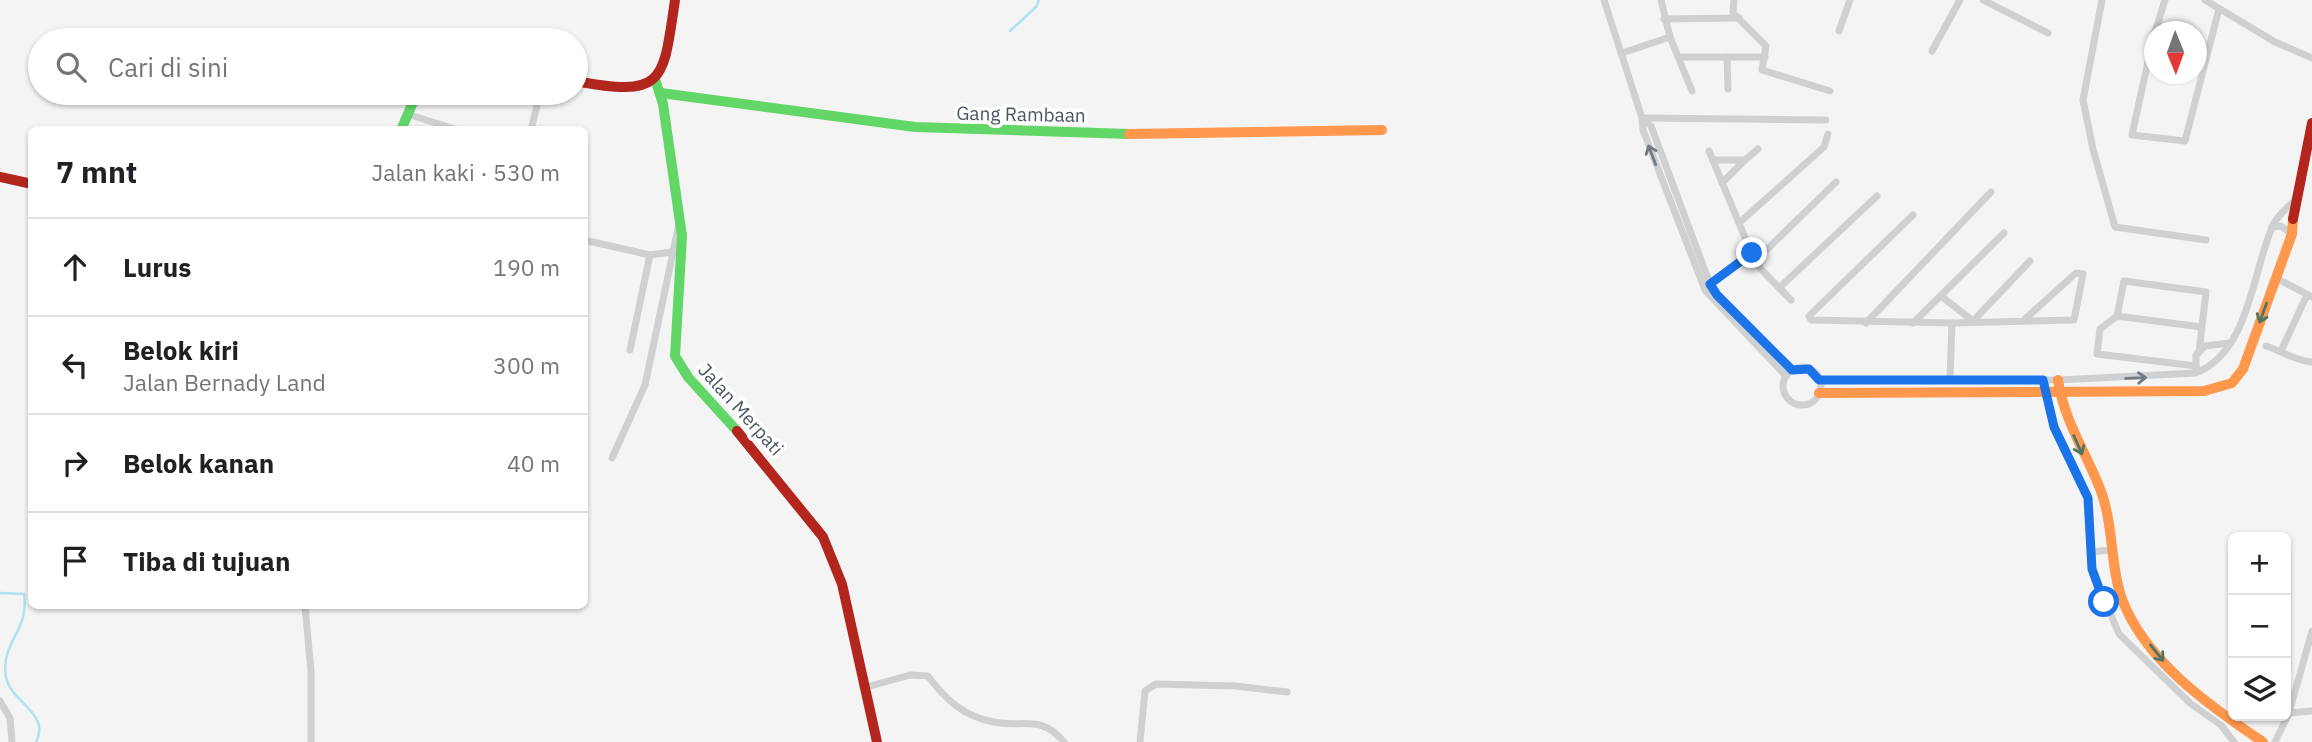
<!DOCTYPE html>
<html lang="id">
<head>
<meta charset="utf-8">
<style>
	:root { --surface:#fff; --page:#f6f6f6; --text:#202124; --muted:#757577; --line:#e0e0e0 }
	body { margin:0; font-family:"IBM Plex Sans",sans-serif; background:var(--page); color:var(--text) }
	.controls { position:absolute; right:21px; bottom:21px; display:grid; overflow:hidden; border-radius:10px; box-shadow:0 2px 5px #0004 }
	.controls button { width:63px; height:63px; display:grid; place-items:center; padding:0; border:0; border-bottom:2px solid var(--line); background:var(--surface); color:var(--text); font:35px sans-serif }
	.compass { position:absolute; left:2144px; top:21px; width:63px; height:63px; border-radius:50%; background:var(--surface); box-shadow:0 2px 5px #0004; rotate:179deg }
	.stop { position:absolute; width:21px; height:21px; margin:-16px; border:5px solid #1a73e8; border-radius:50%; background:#fff }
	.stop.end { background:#1a73e8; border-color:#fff; box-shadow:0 2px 7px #0008 }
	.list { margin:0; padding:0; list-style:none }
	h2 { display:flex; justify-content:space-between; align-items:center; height:91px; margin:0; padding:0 28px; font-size:30px }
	h2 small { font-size:23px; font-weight:400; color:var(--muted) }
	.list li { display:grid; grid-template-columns:46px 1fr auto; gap:21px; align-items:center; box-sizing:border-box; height:98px; padding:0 28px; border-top:2px solid var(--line) }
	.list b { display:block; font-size:26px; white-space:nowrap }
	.list p { margin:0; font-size:23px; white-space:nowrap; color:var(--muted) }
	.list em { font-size:23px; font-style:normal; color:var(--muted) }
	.icon { flex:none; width:38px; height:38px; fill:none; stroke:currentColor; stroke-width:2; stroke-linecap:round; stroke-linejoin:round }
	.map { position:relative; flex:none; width:2312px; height:742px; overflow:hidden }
	.search { position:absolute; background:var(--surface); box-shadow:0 2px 5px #0004; left:28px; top:28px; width:560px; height:77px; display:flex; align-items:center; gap:18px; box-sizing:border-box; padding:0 24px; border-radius:38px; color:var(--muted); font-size:26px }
	.panel { position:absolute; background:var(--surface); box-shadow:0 2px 5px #0004; left:28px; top:126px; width:560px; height:483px; border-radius:10px }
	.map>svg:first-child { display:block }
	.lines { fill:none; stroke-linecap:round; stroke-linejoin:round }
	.stream { stroke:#aee2f0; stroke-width:2.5 }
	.street { stroke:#ced0d2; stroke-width:7 }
	.fast { stroke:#63d668; stroke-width:10 }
	.slow { stroke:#ff974d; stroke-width:10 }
	.jam { stroke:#b3261e; stroke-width:10 }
	.oneway { stroke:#727b83 }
	.oneway2 { stroke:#507663 }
	.route { stroke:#1a73e8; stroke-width:9 }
	.labels { text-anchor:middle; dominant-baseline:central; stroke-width:7; stroke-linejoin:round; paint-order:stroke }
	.street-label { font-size:19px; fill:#4a5661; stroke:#fff }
</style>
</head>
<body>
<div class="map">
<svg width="2312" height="742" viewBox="0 0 2312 742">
	<rect width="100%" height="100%" fill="#f4f4f4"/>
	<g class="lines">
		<!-- stream -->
		<g class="stream">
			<path d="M1010,31l26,-24 3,-7"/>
			<path d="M0,593l24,1c6,37 -24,48 -18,83 5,26 45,36 30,65"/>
		</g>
		<!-- street -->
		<g class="street">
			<path d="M1604,0l38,118 1,12 62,160 81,86"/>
			<path d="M1661,0l9,37"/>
			<path d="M1734,0l-1,13 33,33 -4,24 68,21"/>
			<path d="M1983,0l65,33"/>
			<path d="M2102,0l-19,100 10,49 22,78 91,13"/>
			<path d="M2205,0l70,42 37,16"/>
			<path d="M1664,19l75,-1"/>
			<path d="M1839,31l11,-31"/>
			<path d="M2155,32l10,-32"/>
			<path d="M2154,34l-22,101 53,6 34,-132"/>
			<path d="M1932,51l28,-51"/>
			<path d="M1622,53l48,-16 22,54"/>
			<path d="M1679,57h86"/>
			<path d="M1727,57l1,32"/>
			<path d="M407,114l51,16"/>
			<path d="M1642,118l9,8 59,158 7,10 75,76"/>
			<path d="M1643,118l183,2"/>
			<path d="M531,130l9,-37"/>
			<path d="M1709,151l47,113 35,36"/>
			<path d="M1713,160h32l-23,23"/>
			<path d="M1745,160l13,-11"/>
			<path d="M1913,215l-104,101 2,4 141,3 122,-3 9,-46 -7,-1 -51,46"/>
			<path d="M1739,223l85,-76 4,-13"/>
			<path d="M2272,227l9,-1 11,8"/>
			<path d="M584,240l66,15 21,-3"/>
			<path d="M1755,261l81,-79"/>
			<path d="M2276,278l36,19"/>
			<path d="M1710,284l42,-31"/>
			<path d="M1779,288l98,-92"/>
			<path d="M1941,296l32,25 57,-60"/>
			<path d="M2117,316l84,11"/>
			<path d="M1866,323l125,-131"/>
			<path d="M1913,323l91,-90"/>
			<path d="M2266,346c16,5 29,15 46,16"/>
			<path d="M630,350l20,-95"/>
			<path d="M2281,351l26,-56"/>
			<path d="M2196,366l-99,-12 3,-25 17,-13 7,-35 82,11 -7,60"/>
			<circle cx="1802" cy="386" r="19"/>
			<path d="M2196,370v-15l9,-9 25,-3"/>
			<path d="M1950,378l2,-55"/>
			<path d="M1819,380h239l138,-7c54,-22 56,-101 77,-148 4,-9 14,-17 21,-24"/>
			<path d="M2043,380l11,47 34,71 4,71 27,65 72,70 30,21 13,17"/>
			<path d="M612,458l33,-73 34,-161"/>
			<path d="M2090,552l21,-2"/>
			<path d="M305,606l6,65v71"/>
			<path d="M863,688l47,-13 18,1c17,23 36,41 66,46 31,6 46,-8 70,20"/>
			<path d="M0,701l10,17 2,24"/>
			<path d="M2289,713l23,-82"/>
			<path d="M1140,742l5,-51 11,-7 79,2 52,6"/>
			<path d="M2275,742l14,-29 23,-2"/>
		</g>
		<!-- fast -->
		<g class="fast">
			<path d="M656,82l7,22 19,132 -7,120 13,21 49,54"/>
			<path d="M661,93l254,34 214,7"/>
			<path d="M401,130l16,-37"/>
		</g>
		<!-- slow -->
		<g class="slow">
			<path d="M1129,134l253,-4"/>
			<path d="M2058,380c6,42 30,75 44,114 12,34 8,72 20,105 23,62 89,108 141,143"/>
			<path d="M1819,393l385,-2 28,-8 11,-14 49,-135 1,-15"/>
		</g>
		<!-- jam -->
		<g class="jam">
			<path d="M576,81c89,17 87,1 99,-81"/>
			<path d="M0,177l32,7"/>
			<path d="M2293,219l19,-96"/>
			<path d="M737,431l86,106 19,47 35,158"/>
		</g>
	</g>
	<!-- one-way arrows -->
	<defs><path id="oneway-shaft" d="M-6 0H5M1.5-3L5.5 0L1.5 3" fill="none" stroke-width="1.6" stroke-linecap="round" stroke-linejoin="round" transform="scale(1.75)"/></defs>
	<g class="oneway">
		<use href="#oneway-shaft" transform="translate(1652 155) rotate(-111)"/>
		<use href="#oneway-shaft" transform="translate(2136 378) rotate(-2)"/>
	</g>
	<g class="oneway2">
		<use href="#oneway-shaft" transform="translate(2263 313) rotate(110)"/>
		<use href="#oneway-shaft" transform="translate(2078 445) rotate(66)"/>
		<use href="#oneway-shaft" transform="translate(2157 653) rotate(51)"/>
	</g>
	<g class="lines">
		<!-- route -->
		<path class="route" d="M1752,253l-42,31 7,11 75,75 17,-1 10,11h224l11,47 34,71 4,71 12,33"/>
	</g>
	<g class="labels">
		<!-- street labels -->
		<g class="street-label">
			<text transform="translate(1021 114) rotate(1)">Gang Rambaan</text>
			<text transform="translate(741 409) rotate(48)">Jalan Merpati</text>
		</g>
	</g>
</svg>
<div class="controls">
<button>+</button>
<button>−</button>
<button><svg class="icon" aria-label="layers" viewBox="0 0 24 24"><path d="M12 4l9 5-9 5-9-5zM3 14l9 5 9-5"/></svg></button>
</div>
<svg class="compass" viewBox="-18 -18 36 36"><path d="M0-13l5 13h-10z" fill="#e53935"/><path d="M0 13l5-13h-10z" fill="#757577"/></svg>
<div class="stop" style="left:2104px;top:602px"></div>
<div class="stop end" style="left:1752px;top:253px"></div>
<div class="search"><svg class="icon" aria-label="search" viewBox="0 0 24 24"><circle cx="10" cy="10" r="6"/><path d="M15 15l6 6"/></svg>Cari di sini</div>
<section class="panel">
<h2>7 mnt<small>Jalan kaki · 530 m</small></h2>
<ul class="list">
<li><svg class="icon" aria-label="ahead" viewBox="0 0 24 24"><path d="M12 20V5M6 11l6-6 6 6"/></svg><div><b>Lurus</b></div><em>190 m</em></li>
<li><svg class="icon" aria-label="left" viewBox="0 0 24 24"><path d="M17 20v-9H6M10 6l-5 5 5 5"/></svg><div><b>Belok kiri</b><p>Jalan Bernady Land</p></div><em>300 m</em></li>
<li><svg class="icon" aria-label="right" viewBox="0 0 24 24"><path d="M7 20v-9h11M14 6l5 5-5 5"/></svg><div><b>Belok kanan</b></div><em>40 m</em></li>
<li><svg class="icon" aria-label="arrive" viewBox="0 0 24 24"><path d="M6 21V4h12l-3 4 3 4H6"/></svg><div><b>Tiba di tujuan</b></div></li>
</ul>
</section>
</div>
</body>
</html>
